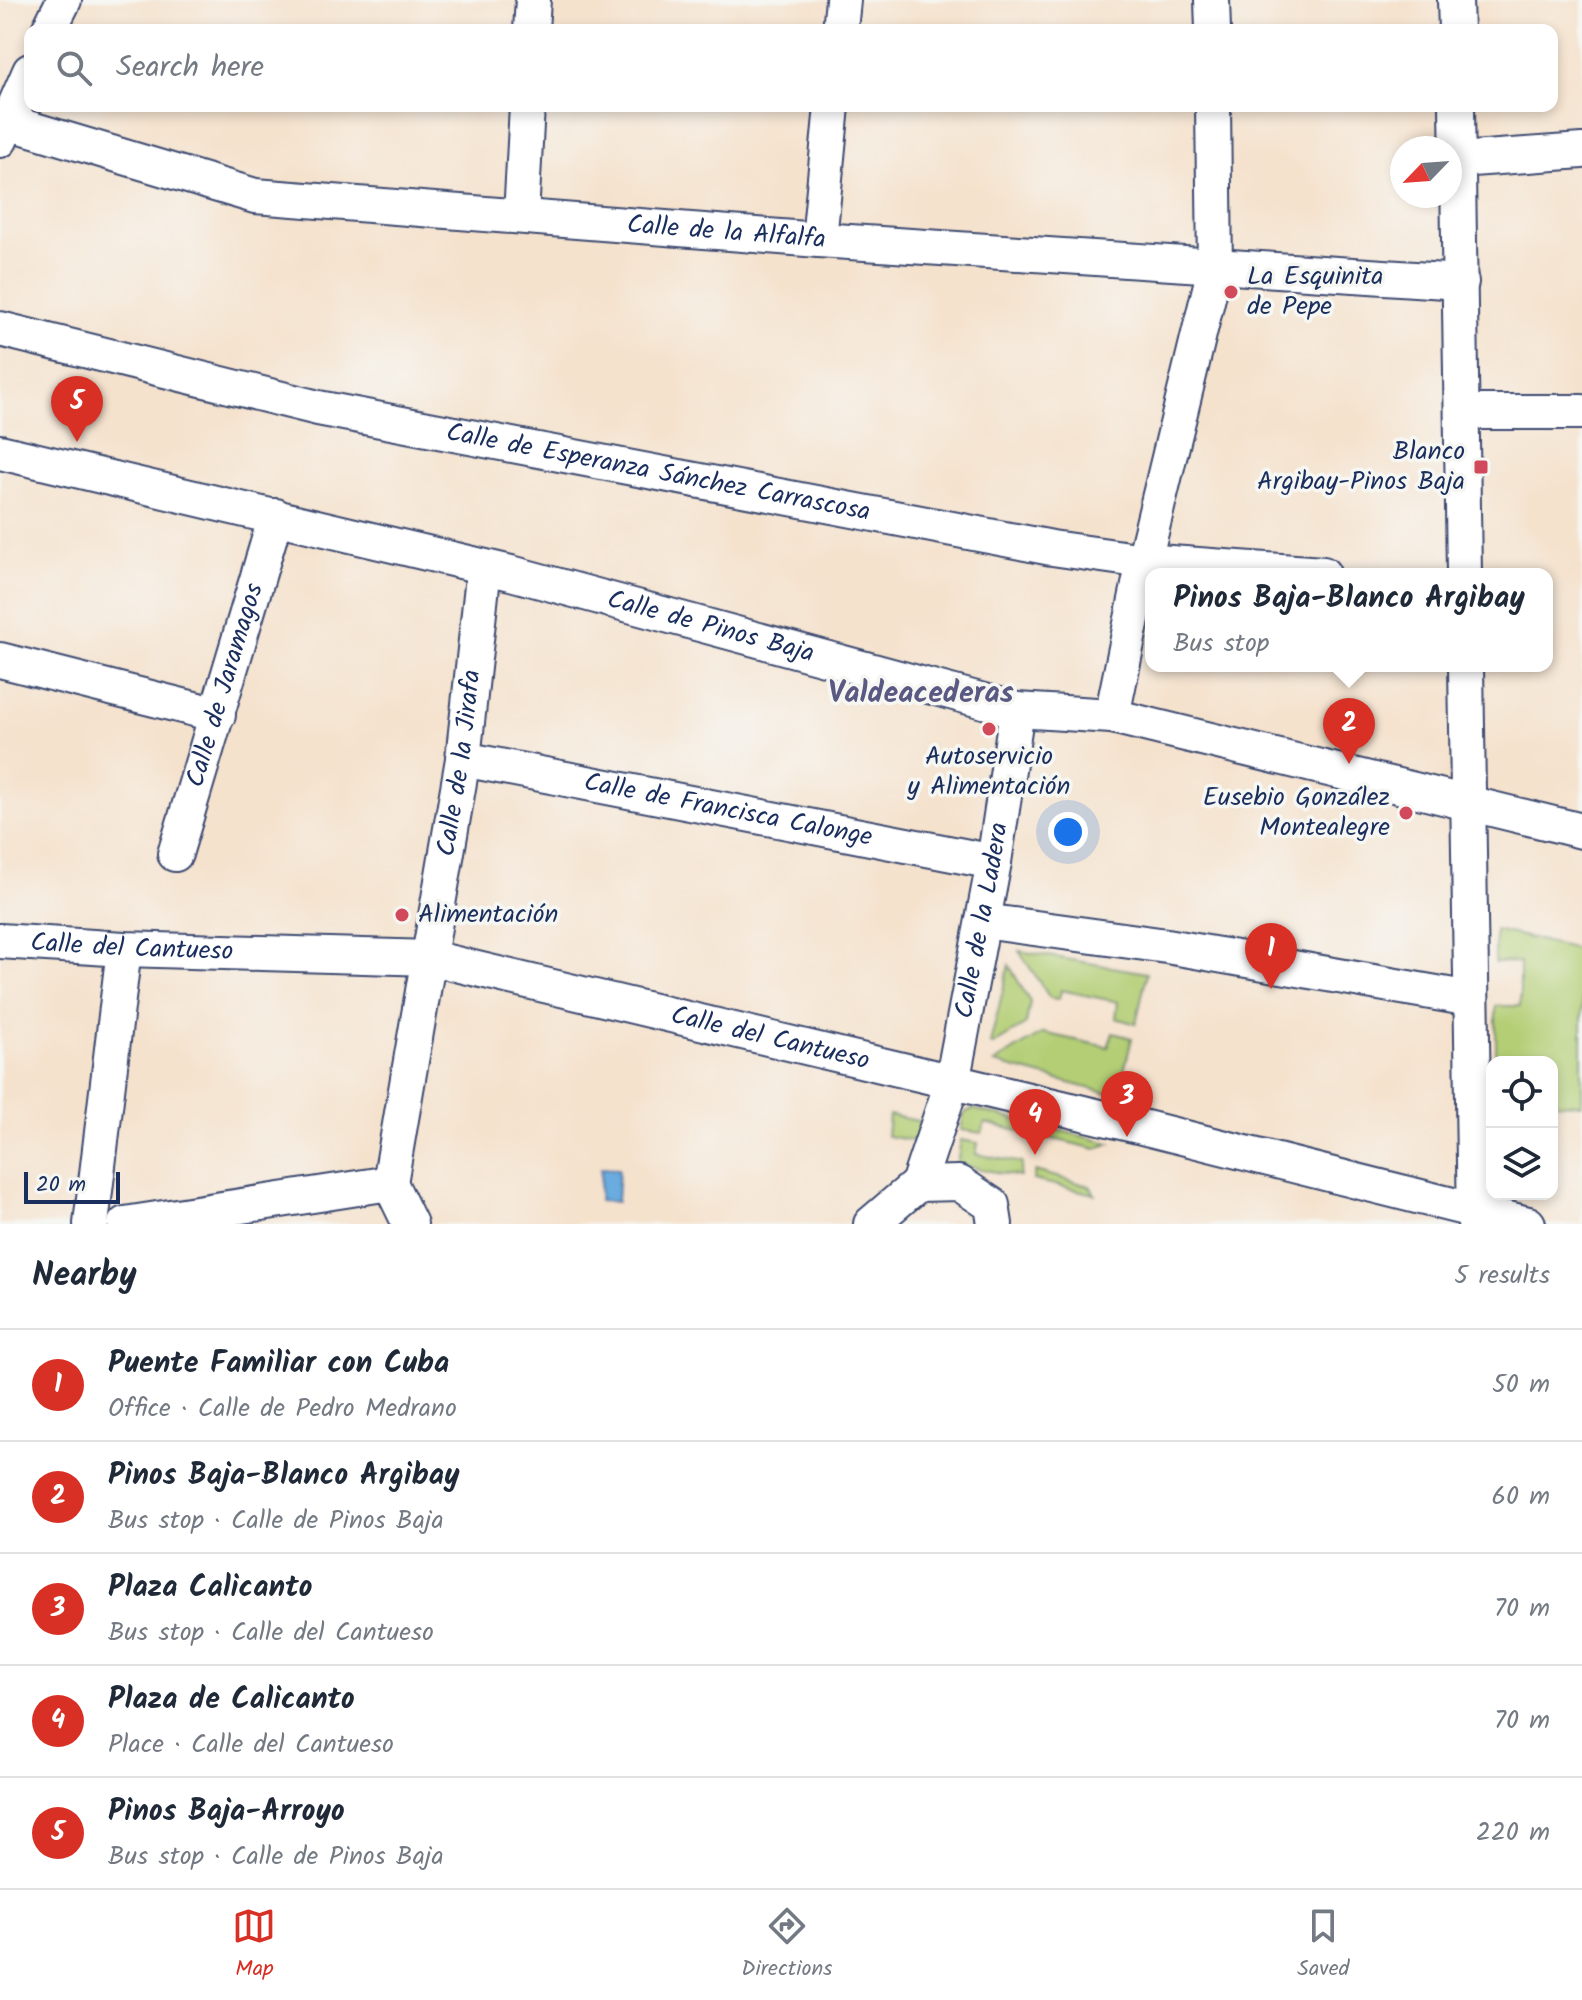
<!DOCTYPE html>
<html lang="en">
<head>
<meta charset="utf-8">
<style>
	:root { --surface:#fff; --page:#f6f6f7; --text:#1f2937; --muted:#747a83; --line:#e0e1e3; --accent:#d93025 }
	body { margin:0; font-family:Kalam,sans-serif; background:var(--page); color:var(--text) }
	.controls { position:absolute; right:24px; bottom:24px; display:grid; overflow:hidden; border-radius:16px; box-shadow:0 4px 12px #0003 }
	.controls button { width:72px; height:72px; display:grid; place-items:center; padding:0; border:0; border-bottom:2px solid var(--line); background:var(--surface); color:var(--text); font:40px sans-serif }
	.compass { position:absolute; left:1390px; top:136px; width:72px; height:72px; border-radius:50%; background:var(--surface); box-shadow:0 4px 12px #0003; rotate:245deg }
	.scale { position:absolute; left:24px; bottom:20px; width:96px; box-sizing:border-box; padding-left:8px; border:4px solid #1b2f5e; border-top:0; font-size:22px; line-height:28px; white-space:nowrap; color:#1b2f5e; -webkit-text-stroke:6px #f6f6f2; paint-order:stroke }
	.you { position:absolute; left:1068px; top:832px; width:28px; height:28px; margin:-20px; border:6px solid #fff; border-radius:50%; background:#1a73e8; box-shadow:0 0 0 12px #1a73e833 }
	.badge { display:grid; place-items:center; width:52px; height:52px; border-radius:50%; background:var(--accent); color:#fff; font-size:26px; font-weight:700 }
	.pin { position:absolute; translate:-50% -66px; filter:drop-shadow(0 2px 4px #0008) }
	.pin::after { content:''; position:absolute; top:42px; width:28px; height:24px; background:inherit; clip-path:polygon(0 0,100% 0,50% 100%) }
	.popup { position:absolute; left:1145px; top:568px; width:408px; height:104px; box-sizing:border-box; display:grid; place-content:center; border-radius:16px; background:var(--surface); filter:drop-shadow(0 2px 6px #0005); font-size:26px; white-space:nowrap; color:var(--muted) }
	.popup b { font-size:30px; color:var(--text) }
	.popup::after { content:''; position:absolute; left:50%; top:100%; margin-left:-16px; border:16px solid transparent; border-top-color:var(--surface) }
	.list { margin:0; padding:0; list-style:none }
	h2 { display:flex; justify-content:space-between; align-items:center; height:104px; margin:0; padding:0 32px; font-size:34px }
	h2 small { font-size:26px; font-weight:400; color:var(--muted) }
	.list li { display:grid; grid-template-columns:52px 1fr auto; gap:24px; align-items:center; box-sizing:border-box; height:112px; padding:0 32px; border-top:2px solid var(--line) }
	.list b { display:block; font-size:30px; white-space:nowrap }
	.list p { margin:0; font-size:26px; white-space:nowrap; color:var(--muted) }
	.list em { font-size:26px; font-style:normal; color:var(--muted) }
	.icon { flex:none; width:44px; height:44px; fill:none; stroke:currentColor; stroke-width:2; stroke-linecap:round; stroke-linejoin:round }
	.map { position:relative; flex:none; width:1582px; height:1224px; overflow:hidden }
	.search { position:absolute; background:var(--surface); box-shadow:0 4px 12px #0003; left:24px; right:24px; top:24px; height:88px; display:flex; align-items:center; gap:20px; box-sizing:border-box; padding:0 28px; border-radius:16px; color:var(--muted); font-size:30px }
	.sheet { height:664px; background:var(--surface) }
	nav { display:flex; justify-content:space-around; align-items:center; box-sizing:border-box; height:112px; border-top:2px solid var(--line); background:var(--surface); font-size:22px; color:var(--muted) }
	nav a { display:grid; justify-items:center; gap:4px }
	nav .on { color:var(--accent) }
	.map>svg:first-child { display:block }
	.green { fill:#b3ce74; stroke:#677e69; stroke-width:2 }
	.water { fill:#6bacdf; stroke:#436e9e; stroke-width:2 }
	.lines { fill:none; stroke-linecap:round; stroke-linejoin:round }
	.minor-casing { stroke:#3c4a6f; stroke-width:38 }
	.minor { stroke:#fff; stroke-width:34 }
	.poi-dot { fill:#d1495b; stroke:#f6f6f2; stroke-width:3 }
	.labels { text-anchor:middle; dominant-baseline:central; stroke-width:7; stroke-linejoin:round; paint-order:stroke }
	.street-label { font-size:26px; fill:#1b2f5e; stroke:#f6f6f2 }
	.poi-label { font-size:26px; fill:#1b2f5e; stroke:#f6f6f2; text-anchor:start }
	.quarter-label { font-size:30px; font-weight:bold; fill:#595983; stroke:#f6f6f2 }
</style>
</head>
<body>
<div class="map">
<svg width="1582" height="1224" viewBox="0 0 1582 1224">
	<rect width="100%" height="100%" fill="#f6f6f2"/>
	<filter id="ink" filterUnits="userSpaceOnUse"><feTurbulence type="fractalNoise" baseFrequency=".0125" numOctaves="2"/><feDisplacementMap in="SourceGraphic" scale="16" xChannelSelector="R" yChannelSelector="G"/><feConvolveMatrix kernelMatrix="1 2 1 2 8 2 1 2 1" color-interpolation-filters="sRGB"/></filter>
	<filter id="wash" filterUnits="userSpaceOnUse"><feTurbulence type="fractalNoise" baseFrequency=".006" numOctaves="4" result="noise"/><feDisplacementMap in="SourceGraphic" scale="32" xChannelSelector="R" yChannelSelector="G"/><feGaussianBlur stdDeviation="1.8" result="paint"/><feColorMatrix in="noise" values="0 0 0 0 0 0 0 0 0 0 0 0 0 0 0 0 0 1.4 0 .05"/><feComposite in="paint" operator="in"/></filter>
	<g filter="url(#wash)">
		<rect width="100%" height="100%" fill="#f5e2cd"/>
		<!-- green -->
		<g class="green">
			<path d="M1495,930l87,20v154l-30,-1v-41h-56v-56h24v-44l-25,1z"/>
			<path d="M1019,951l128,22 -11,51 -20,-6 2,-16 -57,-12 -2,9 -9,-1z"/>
			<path d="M1009,965l21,37 -4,22 -33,21 -3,-1z"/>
			<path d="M1043,1033l65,14 5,-14 19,5 -14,58 -124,-33z"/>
			<path d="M973,1109l137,34 -14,6 -111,-26 -3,10 -21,-3 3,-17z"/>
			<path d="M889,1115l34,7 -3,20 -33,-6z"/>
			<path d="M961,1140l17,3 -2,11 46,9 -2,14 -63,-13z"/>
			<path d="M1035,1171l55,15 5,8 -62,-14z"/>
		</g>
		<!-- water -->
		<path class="water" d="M601,1168l18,1 -2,33 -18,-1z"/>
	</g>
	<g filter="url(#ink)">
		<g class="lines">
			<defs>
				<g id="minor">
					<path d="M1212,0l1,30"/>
					<path d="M1455,0l1,30"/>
					<path d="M49,30l15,-30"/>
					<path d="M531,30l2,-30"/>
					<path d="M840,30l3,-30"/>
					<path d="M1457,106l7,468"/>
					<path id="s1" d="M0,126h21l234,70 564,44 642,42"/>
					<path d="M0,140l30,-69"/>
					<path d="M1458,160l124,-9"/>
					<path d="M521,216l6,-110"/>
					<path d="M819,240l13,-134"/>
					<path id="s2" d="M0,329l318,79 734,140 92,13 179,13"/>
					<path d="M1462,412h120"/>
					<path id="s3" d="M0,452l511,121 506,137 95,6 470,115"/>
					<path d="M0,660l218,55"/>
					<path d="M1466,666l9,558"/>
					<path d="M1112,716l32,-155 71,-293 -2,-162"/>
					<path id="s4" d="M463,759l531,103"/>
					<path id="s5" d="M175,854l101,-338"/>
					<path d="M983,921l184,25 304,53"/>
					<path id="s6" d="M0,941l124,8 307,9 707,168 390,98"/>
					<path d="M390,1183l20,41"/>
					<path id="s7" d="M918,1184l34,-101 42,-221 23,-152"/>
					<path d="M918,1184l41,-1 33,22 3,19"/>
					<path d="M91,1224l33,-275"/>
					<path id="s8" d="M125,1224l265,-41 73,-424 21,-192"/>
					<path d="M871,1224l47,-40"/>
				</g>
			</defs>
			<!-- minor casing -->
			<use href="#minor" class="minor-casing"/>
			<!-- minor -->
			<use href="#minor" class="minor"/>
		</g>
	</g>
	<!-- markers -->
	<g class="poi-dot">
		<circle cx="1231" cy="292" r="8"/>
		<rect x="1473" y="459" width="16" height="16" rx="4"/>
		<circle cx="989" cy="729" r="8"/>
		<circle cx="1406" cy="813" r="8"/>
		<circle cx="402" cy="915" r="8"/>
	</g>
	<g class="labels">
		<!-- street labels -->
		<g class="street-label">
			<text stroke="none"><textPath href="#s1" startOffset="738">Calle de la Alfalfa</textPath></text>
			<text stroke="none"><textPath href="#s2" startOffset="674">Calle de Esperanza Sánchez Carrascosa</textPath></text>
			<text stroke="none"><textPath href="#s3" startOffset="732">Calle de Pinos Baja</textPath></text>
			<text stroke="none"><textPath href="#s5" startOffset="176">Calle de Jaramagos</textPath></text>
			<text stroke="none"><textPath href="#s8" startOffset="694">Calle de la Jirafa</textPath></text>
			<text stroke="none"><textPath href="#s4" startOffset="270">Calle de Francisca Calonge</textPath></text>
			<text stroke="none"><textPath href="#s7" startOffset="272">Calle de la Ladera</textPath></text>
			<text stroke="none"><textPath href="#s6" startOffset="132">Calle del Cantueso</textPath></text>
			<text stroke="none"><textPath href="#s6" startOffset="780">Calle del Cantueso</textPath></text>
		</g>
		<!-- poi labels -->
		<g class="poi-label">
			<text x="1247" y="277">La Esquinita<tspan x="1247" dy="30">de Pepe</tspan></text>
			<text x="1465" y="452" text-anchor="end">Blanco<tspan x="1465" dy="30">Argibay-Pinos Baja</tspan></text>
			<text x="989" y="757" text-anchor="middle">Autoservicio<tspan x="989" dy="30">y Alimentación</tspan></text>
			<text x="1390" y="798" text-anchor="end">Eusebio González<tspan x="1390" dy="30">Montealegre</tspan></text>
			<text x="418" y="915">Alimentación</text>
		</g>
		<!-- quarter labels -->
		<g class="quarter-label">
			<text x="921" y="694">Valdeacederas</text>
		</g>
	</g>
</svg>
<div class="controls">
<button><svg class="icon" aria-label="locate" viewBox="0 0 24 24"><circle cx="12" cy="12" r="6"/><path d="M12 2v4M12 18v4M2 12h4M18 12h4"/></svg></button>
<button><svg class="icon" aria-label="layers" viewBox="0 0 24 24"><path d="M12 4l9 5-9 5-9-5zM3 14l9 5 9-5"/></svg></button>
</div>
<svg class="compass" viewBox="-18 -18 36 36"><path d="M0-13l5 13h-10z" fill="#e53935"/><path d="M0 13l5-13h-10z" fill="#747a83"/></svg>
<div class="scale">20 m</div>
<div class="you"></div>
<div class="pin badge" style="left:1271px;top:989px">1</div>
<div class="pin badge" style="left:1349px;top:764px">2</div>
<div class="popup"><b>Pinos Baja-Blanco Argibay</b>Bus stop</div>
<div class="pin badge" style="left:1127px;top:1137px">3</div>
<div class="pin badge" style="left:1035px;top:1155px">4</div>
<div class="pin badge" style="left:77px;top:442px">5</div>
<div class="search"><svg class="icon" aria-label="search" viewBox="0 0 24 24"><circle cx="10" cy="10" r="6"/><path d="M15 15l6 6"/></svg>Search here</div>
</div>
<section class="sheet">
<h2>Nearby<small>5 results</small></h2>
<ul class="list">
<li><span class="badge">1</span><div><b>Puente Familiar con Cuba</b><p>Office · Calle de Pedro Medrano</p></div><em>50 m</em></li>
<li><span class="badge">2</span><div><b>Pinos Baja-Blanco Argibay</b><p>Bus stop · Calle de Pinos Baja</p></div><em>60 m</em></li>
<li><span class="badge">3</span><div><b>Plaza Calicanto</b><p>Bus stop · Calle del Cantueso</p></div><em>70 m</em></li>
<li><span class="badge">4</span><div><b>Plaza de Calicanto</b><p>Place · Calle del Cantueso</p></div><em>70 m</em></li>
<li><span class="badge">5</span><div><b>Pinos Baja-Arroyo</b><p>Bus stop · Calle de Pinos Baja</p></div><em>220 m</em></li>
</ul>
</section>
<nav>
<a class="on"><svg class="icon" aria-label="map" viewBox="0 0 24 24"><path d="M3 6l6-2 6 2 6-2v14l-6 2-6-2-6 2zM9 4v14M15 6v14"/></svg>Map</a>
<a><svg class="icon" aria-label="directions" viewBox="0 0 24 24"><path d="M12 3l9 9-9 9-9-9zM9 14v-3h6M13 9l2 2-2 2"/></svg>Directions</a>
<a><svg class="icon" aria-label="saved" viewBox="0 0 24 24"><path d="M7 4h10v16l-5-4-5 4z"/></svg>Saved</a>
</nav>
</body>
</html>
